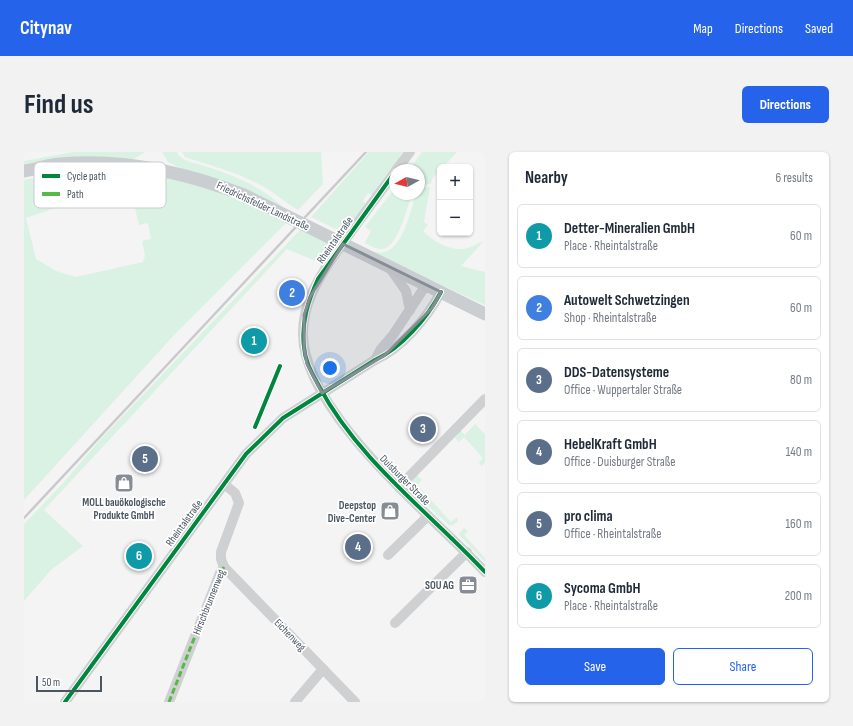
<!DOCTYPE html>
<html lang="en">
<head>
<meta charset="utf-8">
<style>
	:root { --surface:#fff; --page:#f2f2f3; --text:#1f2937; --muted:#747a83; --line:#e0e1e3; --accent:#2563eb }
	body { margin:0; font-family:"Sofia Sans Condensed",sans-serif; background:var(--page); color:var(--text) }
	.controls { position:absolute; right:12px; top:12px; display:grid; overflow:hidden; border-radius:6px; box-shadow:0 1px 3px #0004 }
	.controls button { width:36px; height:36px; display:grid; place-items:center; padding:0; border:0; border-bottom:1px solid var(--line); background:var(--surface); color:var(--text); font:20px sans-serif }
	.compass { position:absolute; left:365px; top:12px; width:36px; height:36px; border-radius:50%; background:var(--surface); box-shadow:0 1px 3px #0004; rotate:262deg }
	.scale { position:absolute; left:12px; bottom:10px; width:66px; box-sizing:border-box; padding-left:4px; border:2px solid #4a5661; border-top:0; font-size:11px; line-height:14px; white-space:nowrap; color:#4a5661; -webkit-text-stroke:3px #fff; paint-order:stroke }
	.you { position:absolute; left:306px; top:216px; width:14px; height:14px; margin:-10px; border:3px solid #fff; border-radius:50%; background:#1a73e8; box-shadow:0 0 0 6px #1a73e833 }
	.badge { display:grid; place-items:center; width:26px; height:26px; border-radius:50%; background:var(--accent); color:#fff; font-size:13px; font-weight:700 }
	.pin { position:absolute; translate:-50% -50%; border:2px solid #fff; box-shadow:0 1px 4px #0006 }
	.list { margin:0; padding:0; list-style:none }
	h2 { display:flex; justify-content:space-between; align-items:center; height:52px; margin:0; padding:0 16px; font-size:17px }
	h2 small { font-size:13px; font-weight:400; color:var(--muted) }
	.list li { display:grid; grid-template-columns:26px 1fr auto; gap:12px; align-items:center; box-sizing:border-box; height:64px; margin:0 8px 8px; padding:0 8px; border:1px solid var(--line); border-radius:6px }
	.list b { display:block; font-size:15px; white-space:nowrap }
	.list p { margin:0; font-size:13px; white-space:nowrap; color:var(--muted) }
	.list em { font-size:13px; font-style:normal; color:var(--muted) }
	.actions { display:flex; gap:8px; padding:12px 16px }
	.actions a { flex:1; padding:9px 0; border:1px solid var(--accent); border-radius:6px; text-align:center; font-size:14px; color:var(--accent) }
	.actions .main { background:var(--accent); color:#fff }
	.map { position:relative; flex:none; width:461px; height:550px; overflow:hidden; border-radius:6px }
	header { display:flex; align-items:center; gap:24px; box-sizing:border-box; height:56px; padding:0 20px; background:var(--accent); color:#fff }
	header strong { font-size:19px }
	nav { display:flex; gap:22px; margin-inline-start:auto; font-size:14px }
	.intro { display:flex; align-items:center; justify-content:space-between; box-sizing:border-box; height:96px; padding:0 24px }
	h1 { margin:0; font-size:28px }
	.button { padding:10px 18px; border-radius:6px; background:var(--accent); color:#fff; font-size:14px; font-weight:700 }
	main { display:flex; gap:24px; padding:0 24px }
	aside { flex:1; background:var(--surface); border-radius:6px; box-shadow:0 1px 3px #0004 }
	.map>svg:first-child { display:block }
	.green { fill:#d9f2e3; fill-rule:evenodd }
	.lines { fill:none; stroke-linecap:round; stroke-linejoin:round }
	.minor { stroke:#ced0d2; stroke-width:10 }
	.major { stroke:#caced1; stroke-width:13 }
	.rail { stroke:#c9cacc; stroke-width:2.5 }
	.minor-bridge { stroke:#ced0d2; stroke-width:10 }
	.quiet { stroke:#58b947; stroke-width:3; stroke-dasharray:6 3; stroke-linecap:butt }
	.cycleway-casing { stroke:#fff; stroke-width:6 }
	.cycleway { stroke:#00873e; stroke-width:4 }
	.marked { fill:#868d94; fill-opacity:0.2; stroke:#868d94; stroke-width:3; stroke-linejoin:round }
	.labels { text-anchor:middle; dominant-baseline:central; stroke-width:3.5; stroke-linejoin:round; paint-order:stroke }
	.street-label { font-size:11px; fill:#4a5661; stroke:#fff }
	.poi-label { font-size:11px; font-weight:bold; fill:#4a5661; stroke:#fff; text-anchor:end }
	.key { fill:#fff; stroke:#c9ccd0; stroke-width:1 }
	.key-label { font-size:11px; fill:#4a5661 }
</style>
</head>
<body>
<header>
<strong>Citynav</strong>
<nav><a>Map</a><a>Directions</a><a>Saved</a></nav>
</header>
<div class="intro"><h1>Find us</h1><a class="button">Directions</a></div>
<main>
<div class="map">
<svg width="461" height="550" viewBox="0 0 461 550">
	<rect width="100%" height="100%" fill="#f4f4f4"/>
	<!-- green -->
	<g class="green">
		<path d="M49,0h72l-11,7 -9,1 -56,-3 -45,7v-3z"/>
		<path d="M138,0h15c3,8 13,10 21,12 30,9 59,20 83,41l-1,3 -96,-38 -16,-8z"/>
		<path d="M158,0h139l2,32 -25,26c-12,-7 -22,-16 -34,-23 -25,-14 -52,-21 -79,-30z"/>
		<path d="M345,0h34l-31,43 -4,-2 -5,8 3,3 -15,20 -3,-1 -6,9 -31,-15z"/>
		<path d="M398,0h35l-14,15h-3v3l-8,9 -1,5 -12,1v-15h-10z"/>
		<path d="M87,17l41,4 79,22 56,27 -112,112 -151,166v-320l48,-10zM94,35l20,2 5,13 -9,2 5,21 9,-2 3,16 -9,2 3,15 -2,6 -67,15 -20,-6 -20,-12 -10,-41 26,-9 29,-6 11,-11z"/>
		<path d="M406,35l-6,35 4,3 -5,6c10,10 24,19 40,18 6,0 15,-6 21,-8l-23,25 24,6v33l-111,-51 1,-2c26,7 35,-40 41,-58h3v-6z"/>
		<path d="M371,36v6h17c-5,13 -14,54 -30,55 -6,0 -12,-3 -17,-6l6,-12 -6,-4z"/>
		<path d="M277,77l32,15 -9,14 1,2 -2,4 -36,-15 -243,261 39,36 -32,24 -27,31v-77l40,-42 34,-40z"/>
		<path d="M451,272l10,10v28l-3,4 -3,-3 4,-5 -19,-21 -5,5 -4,-4 5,-8 5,5z"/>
		<path d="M393,323l5,5 -5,5 34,37 6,-5 1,4 -5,4h-4l-34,-31 -3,-5 -1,-9z"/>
		<path d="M440,376l4,3 -4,4 21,23v4l-25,-26 -1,-2z"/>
	</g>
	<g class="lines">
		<!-- minor -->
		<g class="minor">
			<path d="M372,18l14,-18"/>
			<path d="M326,81l45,-61"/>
			<path d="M308,106c-15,23 -29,46 -29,75 -1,79 130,183 182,239"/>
			<path d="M366,116l16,23 4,19"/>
			<path d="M351,208l6,-11 12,-14 33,-50"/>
			<path d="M200,332l11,9 4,10 -18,49v7l3,8 131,135"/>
			<path d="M375,335l86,-88"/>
			<path d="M364,403l40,-39"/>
			<path d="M371,471l72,-71"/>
			<path d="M41,550l181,-248 37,-36 92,-58c27,-12 52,-42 66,-68"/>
			<path d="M145,550l51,-129 4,-6"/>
			<path d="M271,550l28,-33"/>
		</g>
		<!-- major -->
		<path class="major" d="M0,19c12,-2 24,-6 36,-7 64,-6 125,8 184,31l241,119"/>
		<!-- rail -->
		<path class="rail" d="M0,366l342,-366"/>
		<!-- minor-bridge -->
		<path class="minor-bridge" d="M308,106l18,-25"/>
		<!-- quiet -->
		<path class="quiet" d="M145,550l51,-129 4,-6"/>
		<defs>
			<g id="cycleway">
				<path d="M371,20l-77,107c-10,22 -17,44 -14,68 1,15 8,26 15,39 39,74 110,126 166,186"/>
				<path d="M231,275l25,-61"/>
				<path d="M41,550l181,-248 37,-36 92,-58c27,-12 52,-42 66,-68"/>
			</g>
		</defs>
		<!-- cycleway casing -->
		<use href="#cycleway" class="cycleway-casing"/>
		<!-- cycleway -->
		<use href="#cycleway" class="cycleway"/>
	</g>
	<!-- marked area -->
	<path class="marked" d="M319,92l98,48 -9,16 -47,47 -63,38 -15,-29 -3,-16v-33l6,-18z"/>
	<!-- icons -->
	<defs>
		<symbol id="shop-square" viewBox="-11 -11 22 22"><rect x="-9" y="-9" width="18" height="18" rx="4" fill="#868d94" stroke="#fff"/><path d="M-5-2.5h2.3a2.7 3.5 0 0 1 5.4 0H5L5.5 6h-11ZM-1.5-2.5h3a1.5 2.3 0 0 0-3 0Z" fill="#fff"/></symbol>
		<symbol id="office-square" viewBox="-11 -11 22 22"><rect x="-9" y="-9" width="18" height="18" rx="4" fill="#868d94" stroke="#fff"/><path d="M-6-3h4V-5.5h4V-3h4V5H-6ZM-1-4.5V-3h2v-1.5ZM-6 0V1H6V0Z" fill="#fff"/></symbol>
	</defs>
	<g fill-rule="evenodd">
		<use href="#shop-square" x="89" y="320" width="22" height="22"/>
		<use href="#shop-square" x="355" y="348" width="22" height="22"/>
		<use href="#office-square" x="433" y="422" width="22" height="22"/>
	</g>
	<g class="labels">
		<!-- street labels -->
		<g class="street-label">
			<text transform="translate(239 54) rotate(25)">Friedrichsfelder Landstraße</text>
			<text transform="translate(311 88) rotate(-55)">Rheintalstraße</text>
			<text transform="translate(381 328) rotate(45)">Duisburger Straße</text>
			<text transform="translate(160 371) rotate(-54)">Rheintalstraße</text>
			<text transform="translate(185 450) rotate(-68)">Hirschbrunnenweg</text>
			<text transform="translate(266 483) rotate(46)">Eichenweg</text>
		</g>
		<!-- poi labels -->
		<g class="poi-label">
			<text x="100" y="350" text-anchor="middle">MOLL bauökologische<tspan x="100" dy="13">Produkte GmbH</tspan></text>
			<text x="352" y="353">Deepstop<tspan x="352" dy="13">Dive-Center</tspan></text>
			<text x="430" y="433">SOU AG</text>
		</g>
	</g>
	<!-- legend -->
	<rect x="10" y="10" width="132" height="46" rx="6" class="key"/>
	<rect x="18" y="22" width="18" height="4" fill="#00873e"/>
	<rect x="18" y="40" width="18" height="4" fill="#58b947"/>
	<g class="key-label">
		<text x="43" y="28">Cycle path</text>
		<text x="43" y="46">Path</text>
	</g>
</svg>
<div class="controls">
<button>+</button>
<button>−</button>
</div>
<svg class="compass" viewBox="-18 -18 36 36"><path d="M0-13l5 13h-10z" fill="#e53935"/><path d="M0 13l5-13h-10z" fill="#747a83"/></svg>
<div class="scale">50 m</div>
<div class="you"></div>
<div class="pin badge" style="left:230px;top:189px;background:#0f9aa8">1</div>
<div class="pin badge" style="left:268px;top:141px;background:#3f7fe0">2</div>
<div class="pin badge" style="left:399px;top:277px;background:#5c6f8a">3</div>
<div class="pin badge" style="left:334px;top:395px;background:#5c6f8a">4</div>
<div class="pin badge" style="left:121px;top:307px;background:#5c6f8a">5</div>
<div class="pin badge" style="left:115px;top:404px;background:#0f9aa8">6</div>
</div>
<aside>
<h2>Nearby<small>6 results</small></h2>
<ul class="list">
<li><span class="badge" style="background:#0f9aa8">1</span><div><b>Detter-Mineralien GmbH</b><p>Place · Rheintalstraße</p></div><em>60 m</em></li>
<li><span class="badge" style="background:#3f7fe0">2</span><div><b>Autowelt Schwetzingen</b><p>Shop · Rheintalstraße</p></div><em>60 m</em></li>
<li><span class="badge" style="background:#5c6f8a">3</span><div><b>DDS-Datensysteme</b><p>Office · Wuppertaler Straße</p></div><em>80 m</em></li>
<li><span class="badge" style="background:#5c6f8a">4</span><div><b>HebelKraft GmbH</b><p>Office · Duisburger Straße</p></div><em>140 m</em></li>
<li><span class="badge" style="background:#5c6f8a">5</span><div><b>pro clima</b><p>Office · Rheintalstraße</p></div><em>160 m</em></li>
<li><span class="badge" style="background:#0f9aa8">6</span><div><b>Sycoma GmbH</b><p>Place · Rheintalstraße</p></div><em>200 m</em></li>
</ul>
<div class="actions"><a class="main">Save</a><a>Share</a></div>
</aside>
</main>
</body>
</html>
